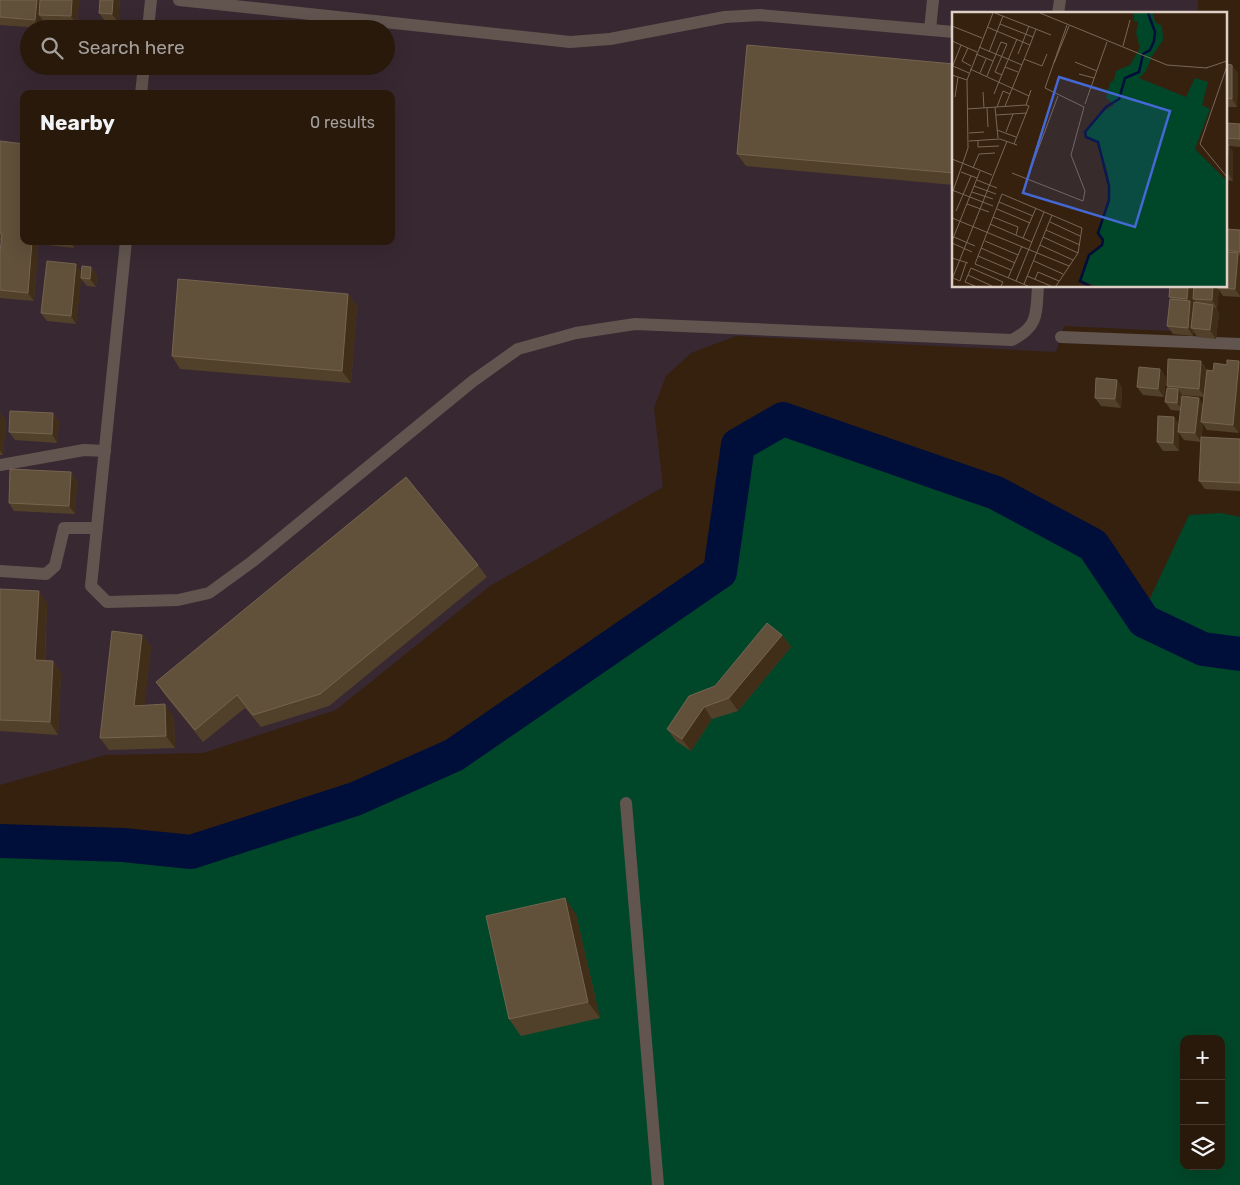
<!DOCTYPE html>
<html lang="en">
<head>
<meta charset="utf-8">
<style>
	:root { --surface:#28190b; --page:#342619; --text:#f1f3f6; --muted:#a5a09d; --line:#44382c }
	body { margin:0; font-family:Rubik,sans-serif; background:var(--page); color:var(--text) }
	.controls { position:absolute; right:15px; bottom:15px; display:grid; overflow:hidden; border-radius:10px; box-shadow:0 5px 20px #0002 }
	.controls button { width:45px; height:45px; display:grid; place-items:center; padding:0; border:0; border-bottom:1px solid var(--line); background:var(--surface); color:var(--text); font:25px sans-serif }
	.list { margin:0; padding:0; list-style:none }
	h2 { display:flex; justify-content:space-between; align-items:center; height:65px; margin:0; padding:0 20px; font-size:21px }
	h2 small { font-size:16px; font-weight:400; color:var(--muted) }
	.icon { flex:none; width:28px; height:28px; fill:none; stroke:currentColor; stroke-width:2; stroke-linecap:round; stroke-linejoin:round }
	.map { position:relative; flex:none; width:1240px; height:1185px; overflow:hidden }
	.search { position:absolute; background:var(--surface); box-shadow:0 5px 20px #0002; left:20px; top:20px; width:375px; height:55px; display:flex; align-items:center; gap:12px; box-sizing:border-box; padding:0 18px; border-radius:28px; color:var(--muted); font-size:19px }
	.panel { position:absolute; background:var(--surface); box-shadow:0 5px 20px #0002; left:20px; top:90px; width:375px; height:155px; border-radius:10px }
	.map>svg:first-child { display:block }
	.industrial { fill:#382832; fill-rule:evenodd }
	.green { fill:#004729; fill-rule:evenodd }
	.lines { fill:none; stroke-linecap:round; stroke-linejoin:round }
	.river { stroke:#000e3a; stroke-width:34 }
	.minor { stroke:#62554f; stroke-width:12 }
	.wall { fill:#52412a; fill-rule:evenodd }
	.shaded-wall { fill:#402e18 }
	.building { fill:#61503a; stroke:#756450 }
	.inset-river { fill:none; stroke:#000e3a; stroke-width:2.5 }
	.inset-road { fill:none; stroke:#7a6758; stroke-width:1 }
	.view { fill:#4468d4; fill-opacity:0.15; stroke:#4468d4; stroke-width:2.5 }
	.inset-edge { fill:none; stroke:#dfd0c5; stroke-width:2.5 }
</style>
</head>
<body>
<div class="map">
<svg width="1240" height="1185" viewBox="0 0 1240 1185">
	<rect width="100%" height="100%" fill="#36210f"/>
	<!-- industrial -->
	<path class="industrial" d="M0,0h1198l-1,14h-243v272h220l-4,45 -106,-5 -8,26 -320,-16 -45,17 -25,23 -12,32 9,79 -173,99 -154,124 -133,43 -98,2 -105,30zM29,29h357v37h-357zM24,94h367v147h-367z"/>
	<!-- green -->
	<g class="green">
		<path d="M783,427l213,74 91,52 50,72 61,30 42,6v524h-1240v-332h121l76,7 151,-52 108,-45 272,-188 17,-123zM1184,1039h37v127h-37z"/>
		<path d="M1221,513l19,4v142l-43,-6 -59,-29 51,-109z"/>
	</g>
	<g class="lines">
		<!-- river -->
		<path class="river" d="M0,841l123,4 68,7 164,-53 99,-44 266,-183 18,-127 45,-26 213,74 97,52 51,76 59,28 37,5"/>
		<!-- minor -->
		<g class="minor">
			<path d="M179,0l391,42 40,-3 115,-22 35,-2 194,17"/>
			<path d="M1058,14l2,-14"/>
			<path d="M148,29l3,-29"/>
			<path d="M930,30l3,-30"/>
			<path d="M141,94l3,-28"/>
			<path d="M126,241l-35,345 16,16 71,-2 31,-7 44,-32 220,-180 45,-32 58,-16 59,-9 377,16c27,-14 24,-26 26,-54"/>
			<path d="M1061,337l179,7"/>
			<path d="M0,465l84,-15 21,1"/>
			<path d="M0,571l46,3 9,-8 9,-38h33"/>
			<path d="M626,803l32,382"/>
		</g>
	</g>
	<!-- wall -->
	<g class="wall">
		<path d="M0,0h79l-2,25 -32,-2 -3,-4 -1,9 -41,-3z"/>
		<path d="M120,0l-2,22 -13,-1 -6,-8z"/>
		<path d="M954,64v121l-208,-19 -9,-12z"/>
		<path d="M1226,64l12,9 -1,34h-11z"/>
		<path d="M1226,123l14,1v23l-11,-1 4,6v29l-7,-1z"/>
		<path d="M0,141l24,100h51l-1,7 -36,-4 -4,57 -34,-3v-46l1,-11h-1z"/>
		<path d="M1226,229l14,1v67l-17,-1 -4,-6 -2,18h-1l3,5 -3,26 -19,-2 -3,-5 -1,4 -20,-2 -6,-8 4,-27 -2,-2 57,-11zM1194,299l2,4 -2,3 -1,-1z"/>
		<path d="M91,267l6,8 -1,12 -9,-1 -6,-7 -5,45 -29,-3 -6,-8 40,-42z"/>
		<path d="M348,294l9,12 -6,77 -171,-14 -8,-13z"/>
		<path d="M1239,361l1,1v61l-1,10 -32,-3 -4,-6 -2,18 -17,-2 -5,-7v18h-16l-6,-9 22,-18 2,-13 -10,-1 -6,-8 3,-14 -1,-2 40,-17v1l6,1 14,-6zM1182,395l22,2 -1,8 -4,-7 -16,-1z"/>
		<path d="M1160,369l6,9 -2,19 -21,-2 -6,-8z"/>
		<path d="M1117,380l5,8 -1,20 -20,-2 -6,-8z"/>
		<path d="M0,413l6,8 -3,34h-3z"/>
		<path d="M53,413l6,9 -2,21 -42,-3 -6,-8z"/>
		<path d="M1240,439v52l-35,-2 -6,-8z"/>
		<path d="M71,472l6,9 -2,33 -61,-3 -5,-8z"/>
		<path d="M478,565l9,12 -158,129 -68,21 -16,-19 -42,34 -38,-47 -9,-13z"/>
		<path d="M0,589l47,14 -2,58h8l8,12 -3,62 -58,-4z"/>
		<path d="M142,635l9,12 -7,59 30,11 1,31 -66,2 -9,-12z"/>
		<path d="M782,635l9,12 -53,64 -26,8 -21,32 -15,-10 -9,-12 48,-43z"/>
		<path d="M576,914l24,104 -79,18 -12,-17z"/>
	</g>
	<!-- shaded-wall -->
	<g class="shaded-wall">
		<path d="M37,0h6l-4,15 3,4 -1,9 -6,-8z"/>
		<path d="M72,0h7l-2,25 -6,-9z"/>
		<path d="M113,0h7l-2,22 -6,-8z"/>
		<path d="M1232,65l6,8 -1,34 -5,-8z"/>
		<path d="M1228,144l5,8v29l-6,-9z"/>
		<path d="M32,241h4l2,3 -4,57 -6,-8z"/>
		<path d="M70,241h5l-1,7z"/>
		<path d="M1238,253l2,3v40l-5,-7z"/>
		<path d="M76,264l6,8 -6,52 -5,-8z"/>
		<path d="M91,267l6,8 -1,12 -6,-8z"/>
		<path d="M1188,286h7l-2,19 3,5 -5,18 3,4 -1,4 -5,-8 2,-25 -3,-4z"/>
		<path d="M1213,286h5l1,4 -2,18 -5,-8z"/>
		<path d="M348,294l9,12 -6,77 -9,-12z"/>
		<path d="M1213,305l6,8 -3,26 -6,-9z"/>
		<path d="M1201,361l6,8 -2,28 -6,-8z"/>
		<path d="M1239,361l1,1v61l-1,10 -6,-8z"/>
		<path d="M1160,369l6,9 -2,19 -6,-8z"/>
		<path d="M1117,380l5,8 -1,20 -6,-9z"/>
		<path d="M1178,389l6,8 -1,14 -6,-8z"/>
		<path d="M1199,398l6,9 -4,15 2,2 -2,18 -6,-9z"/>
		<path d="M0,413l6,8 -3,34 -3,-5z"/>
		<path d="M53,413l6,9 -2,21 -5,-9z"/>
		<path d="M1174,417l6,8 -2,7 1,1v18l-6,-8z"/>
		<path d="M71,472l6,9 -2,33 -6,-8z"/>
		<path d="M39,591l8,12 -3,69 -9,-12z"/>
		<path d="M142,635l9,12 -8,72 -9,-13z"/>
		<path d="M782,635l9,12 -53,64 -9,-13z"/>
		<path d="M53,661l8,12 -3,62 -8,-13z"/>
		<path d="M165,704l9,13 1,31 -9,-12z"/>
		<path d="M704,707l8,12 -21,32 -9,-12z"/>
		<path d="M565,898l11,16 24,104 -12,-16z"/>
	</g>
	<!-- building -->
	<g class="building">
		<path d="M0,0h37l-2,20 -35,-3z"/>
		<path d="M40,0h32l-1,16 -32,-1z"/>
		<path d="M100,0h13l-1,14 -13,-1z"/>
		<path d="M747,45l207,19v109l-217,-19z"/>
		<path d="M1226,64l6,1v34l-6,-1z"/>
		<path d="M1226,123l14,1v15l-14,-1z"/>
		<path d="M0,141l24,3v97h8l-4,52 -28,-3v-38l2,-18 -2,-1z"/>
		<path d="M1226,144h2l-1,28h-1z"/>
		<path d="M1226,229l14,1v22l-14,-2z"/>
		<path d="M1226,252l12,1 -3,36 -18,-1 1,-2h8z"/>
		<path d="M47,261l29,3 -5,52 -30,-3z"/>
		<path d="M82,266l9,1 -1,12 -9,-1z"/>
		<path d="M178,279l170,15 -6,77 -170,-15z"/>
		<path d="M1170,286h18l-1,13 -18,-2z"/>
		<path d="M1194,286h19l-1,14 -19,-1z"/>
		<path d="M1170,299l20,2 -2,27 -21,-2z"/>
		<path d="M1194,302l19,3 -3,25 -19,-2z"/>
		<path d="M1168,359l33,2 -2,28 -32,-3z"/>
		<path d="M1227,360l12,1 -6,64 -32,-3 6,-52 6,1 1,-8 13,2z"/>
		<path d="M1139,367l21,2 -2,20 -21,-2z"/>
		<path d="M1096,378l21,2 -2,19 -20,-1z"/>
		<path d="M1167,388l11,1 -1,14 -12,-1z"/>
		<path d="M1182,396l17,2 -4,35 -17,-1z"/>
		<path d="M10,411l43,2 -1,21 -43,-2z"/>
		<path d="M1158,416l16,1 -1,26 -16,-1z"/>
		<path d="M1201,437l39,2v44l-41,-2z"/>
		<path d="M10,469l61,3 -2,34 -60,-3z"/>
		<path d="M406,477l72,88 -158,129 -67,21 -16,-20 -42,35 -39,-48z"/>
		<path d="M0,589l39,2 -4,69 18,1 -3,61 -50,-2z"/>
		<path d="M767,623l15,12 -53,63 -25,9 -22,32 -15,-10 22,-33 26,-10z"/>
		<path d="M112,631l30,4 -8,71 31,-2 1,32 -66,2z"/>
		<path d="M565,898l23,104 -79,17 -23,-103z"/>
	</g>
	<!-- overview -->
	<g transform="translate(952 12)">
		<rect width="275" height="275" fill="#36210f"/>
		<path d="M182,1h19l2,9 7,4 1,14 -11,16 -6,15 -7,7 47,19 9,-19 13,4 -6,23 8,4 -15,40 32,32v105h-132l-14,-6 9,-24 13,-10 1,-7 -5,-6 11,-33 -2,-27 -10,-31 -11,-5 -1,-5 13,-18 15,-9 -8,-8 4,-14 4,-3 2,-9 14,-6 10,-17 -4,-15 2,-11 -4,-1z" fill="#004729"/>
		<path class="inset-river" d="M138,274l-10,-5 9,-26 13,-10 1,-5 -5,-7 11,-33v-14l-11,-44 -12,-5 -1,-5 21,-25 13,-8 6,-21 14,-6 4,-18 7,-4 4,-9 1,-9 -7,-19"/>
		<path class="inset-road" d="M43,1l56,22M88,1l127,52 40,3M48,12l33,13M0,14l30,12M35,15l43,18 -25,61M0,29l25,11M78,33l6,-16M171,34l7,-26M27,35l43,18M16,36l-6,13 9,5M37,40l14,-36M24,42l17,7M66,42l11,-28M72,47l18,7 5,-12M123,50l22,9M102,51l15,-37M1,54l16,7M275,54l-27,78 27,33M53,55l12,-28M0,56l9,-23M254,56l21,-7M18,57l59,27M28,61l6,-14M127,62l15,4M0,63l15,5M35,64l14,-34 6,2 -12,28 7,3M31,80l1,16M42,82l11,-27 13,5M3,85l3,-20M133,92l22,-62M43,95l3,31M45,95l6,-16 7,3M35,96l1,19M15,97l59,-4M44,103l31,-2M45,118l19,7M54,120l7,-18M17,121l15,-1M26,128v7l21,-1M17,129l31,-2 17,6M62,132l15,-38 -3,-1 5,-15M0,147l40,16M21,156l6,-14 16,-1M9,160l16,6M60,161l71,28 2,-10 -14,-36 13,-48 -39,-19 22,-63M75,167l31,-83M25,168l20,8M22,174l22,8M0,178l41,16M20,180l21,7M0,182l16,-46 -1,-68 26,-67M47,190l34,14M15,192l22,8M45,197l33,14M4,199l15,-35M41,205l25,10 -2,8M0,206l117,48M98,210l30,14M38,212l42,18M94,218l34,15M2,225l21,9M91,225l35,16M71,226l13,-30M0,229l28,-70M33,229l33,14M0,231l20,9M88,233l33,15M29,236l34,15M26,244l33,14M0,246l16,5M82,249l29,13M16,263l24,11M75,264l24,10M1,265l54,-136M1,266l7,3 6,-18M56,266l14,-32M83,267l3,-7 21,9M64,269l28,-69M72,272l28,-69M23,274l-10,-4 6,-14 32,14 -2,4M76,274l-53,-22 27,-70 80,34 -4,25 -22,33"/>
		<path class="view" d="M107,65l111,34 -35,116 -112,-34z"/>
		<rect width="275" height="275" class="inset-edge"/>
	</g>
</svg>
<div class="controls">
<button>+</button>
<button>−</button>
<button><svg class="icon" aria-label="layers" viewBox="0 0 24 24"><path d="M12 4l9 5-9 5-9-5zM3 14l9 5 9-5"/></svg></button>
</div>
<div class="search"><svg class="icon" aria-label="search" viewBox="0 0 24 24"><circle cx="10" cy="10" r="6"/><path d="M15 15l6 6"/></svg>Search here</div>
<section class="panel">
<h2>Nearby<small>0 results</small></h2>
<ul class="list">
</ul>
</section>
</div>
</body>
</html>
